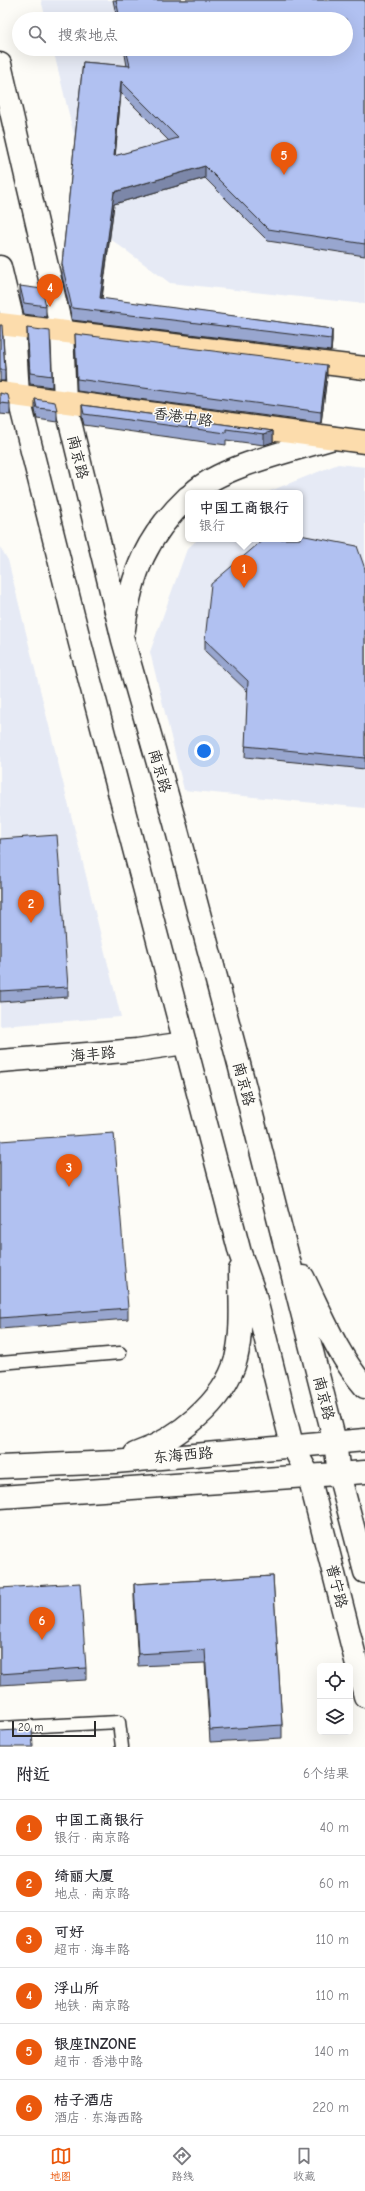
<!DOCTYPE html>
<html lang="zh">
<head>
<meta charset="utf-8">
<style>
	:root { --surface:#fff; --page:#f7f7f7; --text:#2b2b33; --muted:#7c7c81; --line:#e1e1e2; --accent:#ea580c }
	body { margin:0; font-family:"Comic Neue","LXGW WenKai TC",sans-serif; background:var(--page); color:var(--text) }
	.controls { position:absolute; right:12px; bottom:12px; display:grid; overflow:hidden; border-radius:6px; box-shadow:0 4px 16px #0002 }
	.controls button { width:36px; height:36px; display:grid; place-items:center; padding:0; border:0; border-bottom:1px solid var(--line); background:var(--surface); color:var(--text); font:20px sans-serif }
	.scale { position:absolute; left:12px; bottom:10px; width:84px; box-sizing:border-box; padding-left:4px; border:2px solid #2b2b2b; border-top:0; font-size:11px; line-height:14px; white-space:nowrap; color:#2b2b2b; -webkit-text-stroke:3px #fdfcf7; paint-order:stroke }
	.you { position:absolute; left:204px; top:751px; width:14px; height:14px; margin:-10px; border:3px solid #fff; border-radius:50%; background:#1a73e8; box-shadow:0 0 0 6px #1a73e833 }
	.badge { display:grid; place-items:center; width:26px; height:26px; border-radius:50%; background:var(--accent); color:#fff; font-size:13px; font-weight:700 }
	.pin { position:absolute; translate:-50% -33px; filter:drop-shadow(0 1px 2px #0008) }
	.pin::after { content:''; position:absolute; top:21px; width:14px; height:12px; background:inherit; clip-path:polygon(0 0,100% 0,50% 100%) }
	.popup { position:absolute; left:185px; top:490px; width:118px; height:52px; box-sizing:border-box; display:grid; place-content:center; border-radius:6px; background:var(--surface); filter:drop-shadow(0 1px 3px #0005); font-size:13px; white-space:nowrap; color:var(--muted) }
	.popup b { font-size:15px; color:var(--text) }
	.popup::after { content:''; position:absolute; left:50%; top:100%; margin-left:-8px; border:8px solid transparent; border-top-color:var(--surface) }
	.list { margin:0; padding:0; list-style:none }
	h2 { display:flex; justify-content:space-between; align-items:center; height:52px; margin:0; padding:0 16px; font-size:17px }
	h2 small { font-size:13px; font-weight:400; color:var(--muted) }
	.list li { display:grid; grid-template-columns:26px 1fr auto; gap:12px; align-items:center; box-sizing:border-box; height:56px; padding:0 16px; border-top:1px solid var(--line) }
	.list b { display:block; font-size:15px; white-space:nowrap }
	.list p { margin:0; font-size:13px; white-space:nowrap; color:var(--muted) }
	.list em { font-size:13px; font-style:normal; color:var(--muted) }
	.icon { flex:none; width:22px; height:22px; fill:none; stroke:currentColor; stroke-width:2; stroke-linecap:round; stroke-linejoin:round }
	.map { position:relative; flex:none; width:365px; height:1747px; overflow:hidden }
	.search { position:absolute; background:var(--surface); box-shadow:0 4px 16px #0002; left:12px; right:12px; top:12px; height:44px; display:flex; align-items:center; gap:10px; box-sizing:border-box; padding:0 14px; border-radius:22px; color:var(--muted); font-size:15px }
	.sheet { height:388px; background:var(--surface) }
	nav { display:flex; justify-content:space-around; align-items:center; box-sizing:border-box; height:56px; border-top:1px solid var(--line); background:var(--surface); font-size:11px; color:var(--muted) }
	nav a { display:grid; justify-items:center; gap:2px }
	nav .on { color:var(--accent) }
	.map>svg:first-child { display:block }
	.built { fill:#e6eaf5 }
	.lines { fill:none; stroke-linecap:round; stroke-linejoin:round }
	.service-casing { stroke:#2b2b2b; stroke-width:15 }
	.minor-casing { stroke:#2b2b2b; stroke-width:25 }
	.secondary-casing { stroke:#2b2b2b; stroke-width:25 }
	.primary-casing { stroke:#2b2b2b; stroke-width:25 }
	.service { stroke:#fdfcf7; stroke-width:12 }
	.minor { stroke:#fdfcf7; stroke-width:22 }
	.secondary { stroke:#fdfcf7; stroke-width:22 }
	.primary { stroke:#fcdcac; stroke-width:22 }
	.wall { fill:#98a6cf; stroke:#2b2b2b; fill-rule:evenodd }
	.shaded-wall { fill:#7c87a9; stroke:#2b2b2b }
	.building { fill:#b1c1f1; stroke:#2b2b2b; fill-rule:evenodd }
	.labels { text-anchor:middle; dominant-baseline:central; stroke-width:3; stroke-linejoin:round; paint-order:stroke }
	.street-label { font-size:15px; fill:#2b2b2b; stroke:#fdfcf7 }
</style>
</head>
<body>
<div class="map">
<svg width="365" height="1747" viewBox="0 0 365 1747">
	<rect width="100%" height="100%" fill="#fdfcf7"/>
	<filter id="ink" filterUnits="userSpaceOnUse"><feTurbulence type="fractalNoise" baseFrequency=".025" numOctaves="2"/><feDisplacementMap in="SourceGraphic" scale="8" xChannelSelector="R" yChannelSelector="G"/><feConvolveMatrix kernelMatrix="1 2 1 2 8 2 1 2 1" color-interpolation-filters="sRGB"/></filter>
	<g filter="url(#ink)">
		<!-- built -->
		<g class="built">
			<path d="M41,0h324v304l-195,-21 -73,-54 -44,-180h293v-30h-300z"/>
			<path d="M338,464l27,3v341l-181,-18 -34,-138 37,-103 11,-10h102v-46h-35z"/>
			<path d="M0,547l8,13 113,457 -121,9z"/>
		</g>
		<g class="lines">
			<defs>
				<g id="service">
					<path d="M0,1363l120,-10"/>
					<path d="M0,1728l119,-6 3,25"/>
				</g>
				<path id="minor" d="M0,1061l137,-11 48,-7"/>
				<g id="secondary">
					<path d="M0,64l62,267 3,70 58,239 52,183 64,241 96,378 4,32 26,98"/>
					<path d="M0,267l14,59 4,69 62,248 160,610 14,39 38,153 17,31 56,220"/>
					<path d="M193,493c28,-27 102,-43 140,-55"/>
					<path d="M124,629c7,-56 23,-93 64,-132"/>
					<path d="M303,1277c19,38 34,78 62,110"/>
					<path d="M135,1454c41,-14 89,-51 101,-95 7,-29 4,-60 4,-89"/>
					<path d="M0,1467l115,-5 250,-22"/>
					<path d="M0,1497l365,-25"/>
				</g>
				<g id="primary">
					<path d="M0,324l365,44"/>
					<path d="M0,393l365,49"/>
				</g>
			</defs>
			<!-- service casing -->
			<use href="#service" class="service-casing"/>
			<!-- minor casing -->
			<use href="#minor" class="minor-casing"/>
			<!-- secondary casing -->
			<use href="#secondary" class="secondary-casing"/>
			<!-- primary casing -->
			<use href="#primary" class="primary-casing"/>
			<!-- service -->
			<use href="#service" class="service"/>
			<!-- minor -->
			<use href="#minor" class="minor"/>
			<!-- secondary -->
			<use href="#secondary" class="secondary"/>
			<!-- primary -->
			<use href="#primary" class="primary"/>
		</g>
		<!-- wall -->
		<g class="wall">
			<path d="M113,0h252v256l-97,-15 -63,-63 -91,26 -12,95 230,30v12l-1,10 -259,-31 -10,-44v-12l21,-202 44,4 -3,-17h222v-30h-229zM121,93l48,48 -54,15z"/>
			<path d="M20,286l26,20v11l-22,-3 -4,-17z"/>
			<path d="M0,325l5,45v11h-5z"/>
			<path d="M27,328l25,48v11l-22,-3 -3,-44z"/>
			<path d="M75,334l252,42 -6,47 -244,-32z"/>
			<path d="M0,393l10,11v11l-10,-1z"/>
			<path d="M35,399l22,11v12l-20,-3 -2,-9z"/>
			<path d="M82,405l191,26v11l-9,3 -38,-5v5l-142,-20 -2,-8z"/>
			<path d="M365,569v200l-120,-12 3,-65 -43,-41v-11z"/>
			<path d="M0,839l68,148v10l-68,5z"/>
			<path d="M0,1141l128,167v11l-128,10z"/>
			<path d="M273,1576l9,149v13l-72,4 -5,-79 -67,3 -4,-69v-13z"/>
			<path d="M0,1588l86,80v12l-86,5z"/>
		</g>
		<!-- shaded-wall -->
		<g class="shaded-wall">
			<path d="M121,81v12l-7,75v-12z"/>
			<path d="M205,166v12l-91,26 -14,106v-12l14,-106z"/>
			<path d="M332,329v12l-1,10v-12z"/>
			<path d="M327,365v11l-6,47v-11z"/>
			<path d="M273,431v11l-9,3v-11z"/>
		</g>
		<!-- building -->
		<g class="building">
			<path d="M116,0h249v244l-97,-15 -63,-63 -91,26 -14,106 232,31 -1,10 -259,-31 -10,-44 21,-202 47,4 -4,-17h220v-30h-226zM121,81l57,57 -64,18z"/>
			<path d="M20,286l22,3 4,17 -22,-3z"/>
			<path d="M0,325h2l3,45h-5z"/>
			<path d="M27,328l23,3 2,45 -22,-3z"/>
			<path d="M75,334l252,31 -6,47 -244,-33z"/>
			<path d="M0,393l8,2 2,9 -10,-1z"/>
			<path d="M35,399l20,3 2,8 -20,-2z"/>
			<path d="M82,405l191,26 -9,3 -38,-5v4l-142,-19z"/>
			<path d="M300,535l57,11 8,23v189l-120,-12 3,-65 -43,-41 6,-56 53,-45h36z"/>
			<path d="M57,835l11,152 -68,4v-152z"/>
			<path d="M114,1133l14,175 -128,10v-177z"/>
			<path d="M273,1576l9,149 -72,5 -5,-80 -67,4 -4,-70z"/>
			<path d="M80,1583l6,85 -86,6v-86z"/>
			<path d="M32,1729l1,18h-33v-16z"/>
		</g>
	</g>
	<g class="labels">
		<!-- street labels -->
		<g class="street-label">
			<text transform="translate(183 417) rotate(8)">香港中路</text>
			<text transform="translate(78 457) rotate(76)">南京路</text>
			<text transform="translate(160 771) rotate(74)">南京路</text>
			<text transform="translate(93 1054) rotate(-5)">海丰路</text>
			<text transform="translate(244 1084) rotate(75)">南京路</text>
			<text transform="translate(324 1398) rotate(76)">南京路</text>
			<text transform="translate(183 1455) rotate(-5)">东海西路</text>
			<text transform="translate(337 1586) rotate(76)">普宁路</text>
		</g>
	</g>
</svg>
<div class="controls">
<button><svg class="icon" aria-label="locate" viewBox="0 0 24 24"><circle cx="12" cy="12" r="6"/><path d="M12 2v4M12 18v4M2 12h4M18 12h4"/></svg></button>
<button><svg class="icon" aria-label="layers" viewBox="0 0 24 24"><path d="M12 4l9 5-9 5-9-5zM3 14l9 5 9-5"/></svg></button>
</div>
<div class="scale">20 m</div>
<div class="you"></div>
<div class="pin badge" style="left:244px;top:588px">1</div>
<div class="popup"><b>中国工商银行</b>银行</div>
<div class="pin badge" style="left:31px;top:923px">2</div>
<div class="pin badge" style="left:69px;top:1187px">3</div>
<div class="pin badge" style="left:50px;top:307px">4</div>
<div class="pin badge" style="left:284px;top:175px">5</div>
<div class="pin badge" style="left:42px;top:1640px">6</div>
<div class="search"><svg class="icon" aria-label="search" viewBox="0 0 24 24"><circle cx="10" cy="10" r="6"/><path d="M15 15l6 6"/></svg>搜索地点</div>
</div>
<section class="sheet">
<h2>附近<small>6个结果</small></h2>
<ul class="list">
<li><span class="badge">1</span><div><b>中国工商银行</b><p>银行 · 南京路</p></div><em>40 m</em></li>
<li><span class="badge">2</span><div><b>绮丽大厦</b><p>地点 · 南京路</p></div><em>60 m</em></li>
<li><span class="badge">3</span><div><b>可好</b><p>超市 · 海丰路</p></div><em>110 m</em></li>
<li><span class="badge">4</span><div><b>浮山所</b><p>地铁 · 南京路</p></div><em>110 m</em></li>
<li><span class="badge">5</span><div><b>银座INZONE</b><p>超市 · 香港中路</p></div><em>140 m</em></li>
<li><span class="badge">6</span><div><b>桔子酒店</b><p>酒店 · 东海西路</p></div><em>220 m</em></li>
</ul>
</section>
<nav>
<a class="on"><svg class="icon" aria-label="map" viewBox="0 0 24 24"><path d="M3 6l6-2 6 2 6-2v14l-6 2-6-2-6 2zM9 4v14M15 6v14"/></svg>地图</a>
<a><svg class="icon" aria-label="directions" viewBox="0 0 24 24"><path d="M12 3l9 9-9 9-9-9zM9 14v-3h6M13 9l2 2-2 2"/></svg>路线</a>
<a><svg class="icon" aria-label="saved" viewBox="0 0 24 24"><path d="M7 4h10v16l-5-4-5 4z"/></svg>收藏</a>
</nav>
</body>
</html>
